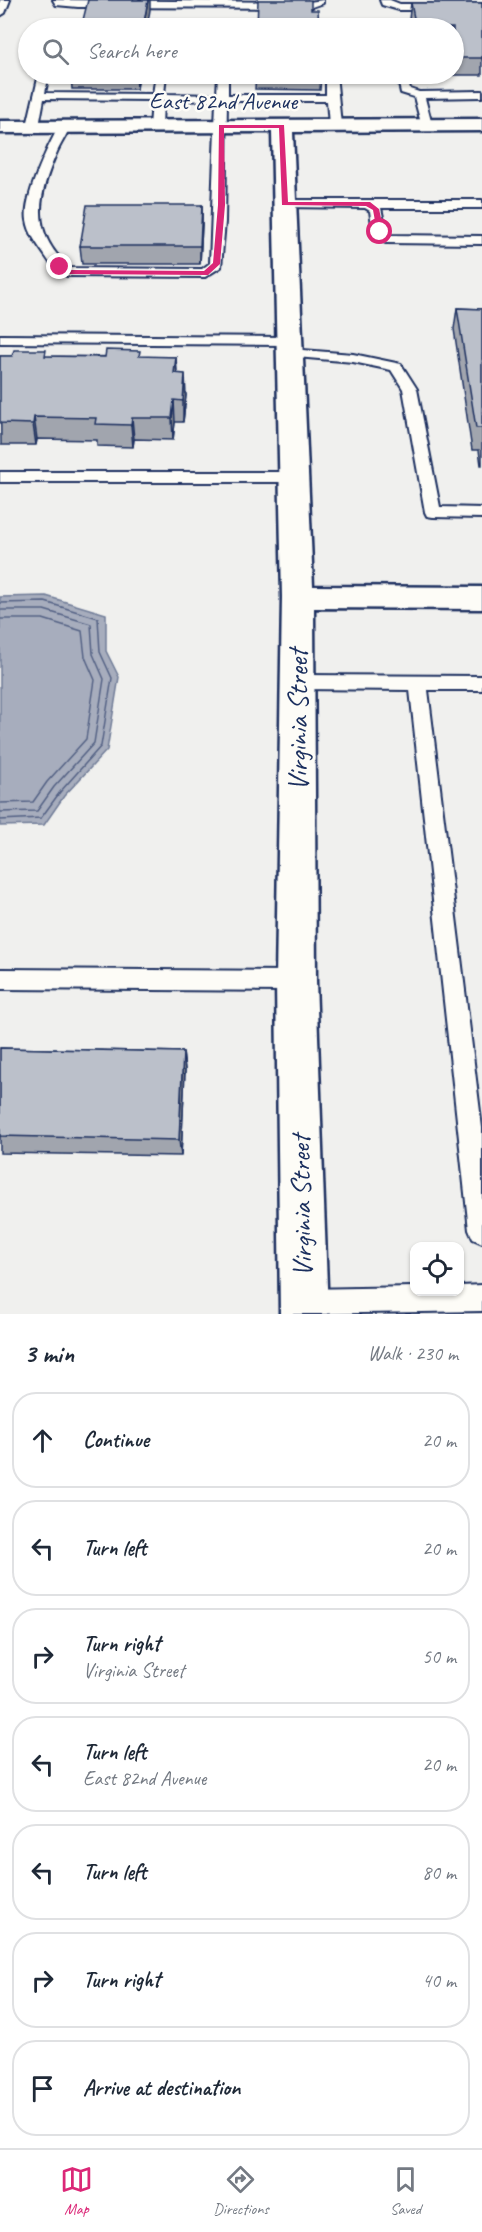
<!DOCTYPE html>
<html lang="en">
<head>
<meta charset="utf-8">
<style>
	:root { --surface:#fff; --page:#f2f2f3; --text:#1f2937; --muted:#747a83; --line:#e0e1e3; --accent:#db2777 }
	body { margin:0; font-family:Caveat,sans-serif; background:var(--page); color:var(--text) }
	.controls { position:absolute; right:18px; bottom:18px; display:grid; overflow:hidden; border-radius:12px; box-shadow:0 2px 4px #0004 }
	.controls button { width:54px; height:54px; display:grid; place-items:center; padding:0; border:0; border-bottom:2px solid var(--line); background:var(--surface); color:var(--text); font:30px sans-serif }
	.stop { position:absolute; width:18px; height:18px; margin:-14px; border:4px solid #db2777; border-radius:50%; background:#fff }
	.stop.end { background:#db2777; border-color:#fff; box-shadow:0 2px 6px #0008 }
	.list { margin:0; padding:0; list-style:none }
	h2 { display:flex; justify-content:space-between; align-items:center; height:78px; margin:0; padding:0 24px; font-size:26px }
	h2 small { font-size:20px; font-weight:400; color:var(--muted) }
	.list li { display:grid; grid-template-columns:39px 1fr auto; gap:18px; align-items:center; box-sizing:border-box; height:96px; margin:0 12px 12px; padding:0 12px; border:2px solid var(--line); border-radius:24px }
	.list b { display:block; font-size:22px; white-space:nowrap }
	.list p { margin:0; font-size:20px; white-space:nowrap; color:var(--muted) }
	.list em { font-size:20px; font-style:normal; color:var(--muted) }
	.icon { flex:none; width:33px; height:33px; fill:none; stroke:currentColor; stroke-width:2; stroke-linecap:round; stroke-linejoin:round }
	.map { position:relative; flex:none; width:482px; height:1314px; overflow:hidden }
	.search { position:absolute; background:var(--surface); box-shadow:0 2px 4px #0004; left:18px; right:18px; top:18px; height:66px; display:flex; align-items:center; gap:15px; box-sizing:border-box; padding:0 21px; border-radius:33px; color:var(--muted); font-size:22px }
	.sheet { height:834px; background:var(--surface) }
	nav { display:flex; justify-content:space-around; align-items:center; box-sizing:border-box; height:84px; border-top:2px solid var(--line); background:var(--surface); font-size:16px; color:var(--muted) }
	nav a { display:grid; justify-items:center; gap:3px }
	nav .on { color:var(--accent) }
	.map>svg:first-child { display:block }
	.water { fill:#a7adbd; stroke:#6f7b97; stroke-width:1.5 }
	.lines { fill:none; stroke-linecap:round; stroke-linejoin:round }
	.shore { stroke:#536184; stroke-width:1.5 }
	.lane-casing { stroke:#1b2f5e; stroke-width:4 }
	.street-casing { stroke:#1b2f5e; stroke-width:5 }
	.lane { fill:#fdfcf7; fill-rule:evenodd }
	.street { fill:#fdfcf7; fill-rule:evenodd }
	.wall { fill:#a1a5ae; stroke:#1b2f5e; stroke-width:1.5 }
	.shaded-wall { fill:#83868d; stroke:#1b2f5e; stroke-width:1.5 }
	.building { fill:#bbc0ca; stroke:#1b2f5e; stroke-width:1.5 }
	.route { fill:#db2777 }
	.labels { text-anchor:middle; dominant-baseline:central; stroke-width:5; stroke-linejoin:round; paint-order:stroke }
	.far-street-label { font-size:24px; fill:#1b2f5e; stroke:#fdfcf7 }
	.street-label { font-size:28px; fill:#1b2f5e; stroke:#fdfcf7 }
</style>
</head>
<body>
<div class="map">
<svg width="482" height="1314" viewBox="0 0 482 1314">
	<rect width="100%" height="100%" fill="#f0f0ee"/>
	<filter id="ink" filterUnits="userSpaceOnUse"><feTurbulence type="fractalNoise" baseFrequency=".0167" numOctaves="2"/><feDisplacementMap in="SourceGraphic" scale="12" xChannelSelector="R" yChannelSelector="G"/><feConvolveMatrix kernelMatrix="1 2 1 2 8 2 1 2 1" color-interpolation-filters="sRGB"/></filter>
	<g filter="url(#ink)">
		<!-- water -->
		<path class="water" d="M46,596l60,18v37l13,26 -12,73 -43,46 -20,29 -44,1v-229z"/>
		<g class="lines">
			<!-- shore -->
			<g class="shore">
				<path d="M0,603l45,-1 53,16 2,34 12,26 -11,68 -41,46 -19,26 -41,2"/>
				<path d="M0,610h44l47,14 2,30 11,25 -10,64 -40,44 -17,24 -37,1"/>
				<path d="M0,619h43l39,12 3,26 10,23 -9,59 -39,43 -14,20 -33,1"/>
			</g>
			<defs>
				<g id="lane">
					<path d="M0,0h10l-5,13 -5,3z"/>
					<path d="M53,0l256,2 14,-2v3l-14,5 -231,-1 -22,-2z"/>
					<path d="M380,0h10l10,4h82v6h-83l-17,-5z"/>
					<path d="M39,74h10l-4,19 108,1 3,-20h10l-2,20 53,1 1,-21h10v21h98v-21h10l5,51 -6,3 -6,-3 -2,-24h-100l-2,121 -4,45 -16,10 -138,-1c-10,-3 -18,-14 -23,-22 -7,-10 -15,-21 -17,-34 -4,-23 22,-76 33,-96l4,-1 6,3c-3,9 -9,17 -13,26 -20,45 -27,81 13,116l132,1 8,-6 6,-162 -53,-1 -1,27 -6,3 -6,-3 2,-27 -108,-1 -5,27 -6,3 -6,-3z"/>
					<path d="M397,74h10l3,15 9,3 63,-1v6l-57,1 7,27 -6,3 -4,-1 -8,-30 -13,-4z"/>
					<path d="M285,200h197v8h-101l5,23 4,4 92,1v8l-96,-1c-14,-5 -14,-19 -16,-32l-5,-3 -84,-1 -2,-3z"/>
					<path d="M0,335l289,2 7,4 -7,4 -289,-2z"/>
					<path d="M290,349l63,5 48,10 16,25 23,118 42,1v10l-49,-1 -6,-1 -2,-4 -22,-123 -12,-19 -38,-8 -68,-6 -2,-3z"/>
					<path d="M0,472h294l8,5 -8,5h-294z"/>
					<path d="M298,675l184,1v14h-54l54,438v115l-9,-4 -4,-9 -59,-540 -112,-1 -6,-2 -3,-5 3,-5z"/>
					<path d="M0,969l296,2 8,3 3,7 -3,7 -8,3 -296,-2z"/>
					<path d="M482,1285v26l-179,3 -7,-3 -4,-9 4,-9 9,-4 109,-2v5h46v-6z"/>
				</g>
				<path id="street" d="M482,119v12l-189,1 20,454 169,1v22l-168,-1 2,373 12,333h-48l-4,-333 6,-384 -10,-465 -272,1v-12z"/>
			</defs>
			<!-- lane casing -->
			<use href="#lane" class="lane-casing"/>
			<!-- street casing -->
			<use href="#street" class="street-casing"/>
			<!-- lane -->
			<use href="#lane" class="lane"/>
			<!-- street -->
			<use href="#street" class="street"/>
		</g>
		<!-- wall -->
		<g class="wall">
			<path d="M411,3h71v72h-61v-1h32v-46h-42l-2,-9z"/>
			<path d="M71,74h68l-2,15h-65z"/>
			<path d="M256,74h65l-1,16 -65,-1z"/>
			<path d="M202,205v19l-2,40h-118l-2,-18z"/>
			<path d="M457,308l25,1v156h-1l-2,-15h-7l-18,-121z"/>
			<path d="M0,356l176,1 1,16 9,22 -3,27h-8l-2,18 -39,-1 -1,8 -36,-1v-6l-60,-1 -1,6h-35z"/>
			<path d="M0,1048l183,4 2,18 -4,86 -181,-3z"/>
		</g>
		<!-- shaded-wall -->
		<g class="shaded-wall">
			<path d="M148,0h2v10l-3,18h-4z"/>
			<path d="M136,74h3l-2,15z"/>
			<path d="M202,205v19l-2,40v-18z"/>
			<path d="M176,357l1,21 -3,-5z"/>
			<path d="M185,374l1,21 -3,27v-21z"/>
			<path d="M174,400l1,22 -2,18 -1,-22z"/>
			<path d="M34,417l3,22 -1,6 -3,-21z"/>
			<path d="M132,418l2,21 -1,8 -2,-22z"/>
			<path d="M183,1052l2,18 -4,86 -2,-16z"/>
		</g>
		<!-- building -->
		<g class="building">
			<path d="M88,0h60l-5,28h-62z"/>
			<path d="M258,0h53v10h7l1,18h-62z"/>
			<path d="M411,3h71v55h-29v-30h-37z"/>
			<path d="M87,205h115l-2,41h-120z"/>
			<path d="M457,308l25,1v119h-6z"/>
			<path d="M14,350h32l-1,6 60,1 1,-7 34,1 -1,5 37,1 -2,16 11,1 -2,27 -9,-1 -2,18h-40l-1,7 -36,-1 1,-6 -62,-1 -1,7 -33,-1v-67h12z"/>
			<path d="M0,1048l183,4 -4,88 -179,-4z"/>
		</g>
	</g>
	<!-- route -->
	<path class="route" d="M219,125h65l4,77h82l9,7 5,23 -4,3 -3,-3 -4,-22 -7,-4 -84,-1 -3,-77h-55l1,77 -5,59 -12,11 -141,-1 -9,-6 2,-3 9,5 135,1 9,-8 5,-58z"/>
	<g class="labels">
		<!-- far-street labels -->
		<g class="far-street-label">
			<text x="223" y="101">East 82nd Avenue</text>
		</g>
		<!-- street labels -->
		<g class="street-label">
			<text transform="translate(297 720) rotate(-90)">Virginia Street</text>
			<text transform="translate(301 1206) rotate(-91)">Virginia Street</text>
		</g>
	</g>
</svg>
<div class="controls">
<button><svg class="icon" aria-label="locate" viewBox="0 0 24 24"><circle cx="12" cy="12" r="6"/><path d="M12 2v4M12 18v4M2 12h4M18 12h4"/></svg></button>
</div>
<div class="stop" style="left:380px;top:232px"></div>
<div class="stop end" style="left:60px;top:267px"></div>
<div class="search"><svg class="icon" aria-label="search" viewBox="0 0 24 24"><circle cx="10" cy="10" r="6"/><path d="M15 15l6 6"/></svg>Search here</div>
</div>
<section class="sheet">
<h2>3 min<small>Walk · 230 m</small></h2>
<ul class="list">
<li><svg class="icon" aria-label="ahead" viewBox="0 0 24 24"><path d="M12 20V5M6 11l6-6 6 6"/></svg><div><b>Continue</b></div><em>20 m</em></li>
<li><svg class="icon" aria-label="left" viewBox="0 0 24 24"><path d="M17 20v-9H6M10 6l-5 5 5 5"/></svg><div><b>Turn left</b></div><em>20 m</em></li>
<li><svg class="icon" aria-label="right" viewBox="0 0 24 24"><path d="M7 20v-9h11M14 6l5 5-5 5"/></svg><div><b>Turn right</b><p>Virginia Street</p></div><em>50 m</em></li>
<li><svg class="icon" aria-label="left" viewBox="0 0 24 24"><path d="M17 20v-9H6M10 6l-5 5 5 5"/></svg><div><b>Turn left</b><p>East 82nd Avenue</p></div><em>20 m</em></li>
<li><svg class="icon" aria-label="left" viewBox="0 0 24 24"><path d="M17 20v-9H6M10 6l-5 5 5 5"/></svg><div><b>Turn left</b></div><em>80 m</em></li>
<li><svg class="icon" aria-label="right" viewBox="0 0 24 24"><path d="M7 20v-9h11M14 6l5 5-5 5"/></svg><div><b>Turn right</b></div><em>40 m</em></li>
<li><svg class="icon" aria-label="arrive" viewBox="0 0 24 24"><path d="M6 21V4h12l-3 4 3 4H6"/></svg><div><b>Arrive at destination</b></div></li>
</ul>
</section>
<nav>
<a class="on"><svg class="icon" aria-label="map" viewBox="0 0 24 24"><path d="M3 6l6-2 6 2 6-2v14l-6 2-6-2-6 2zM9 4v14M15 6v14"/></svg>Map</a>
<a><svg class="icon" aria-label="directions" viewBox="0 0 24 24"><path d="M12 3l9 9-9 9-9-9zM9 14v-3h6M13 9l2 2-2 2"/></svg>Directions</a>
<a><svg class="icon" aria-label="saved" viewBox="0 0 24 24"><path d="M7 4h10v16l-5-4-5 4z"/></svg>Saved</a>
</nav>
</body>
</html>
